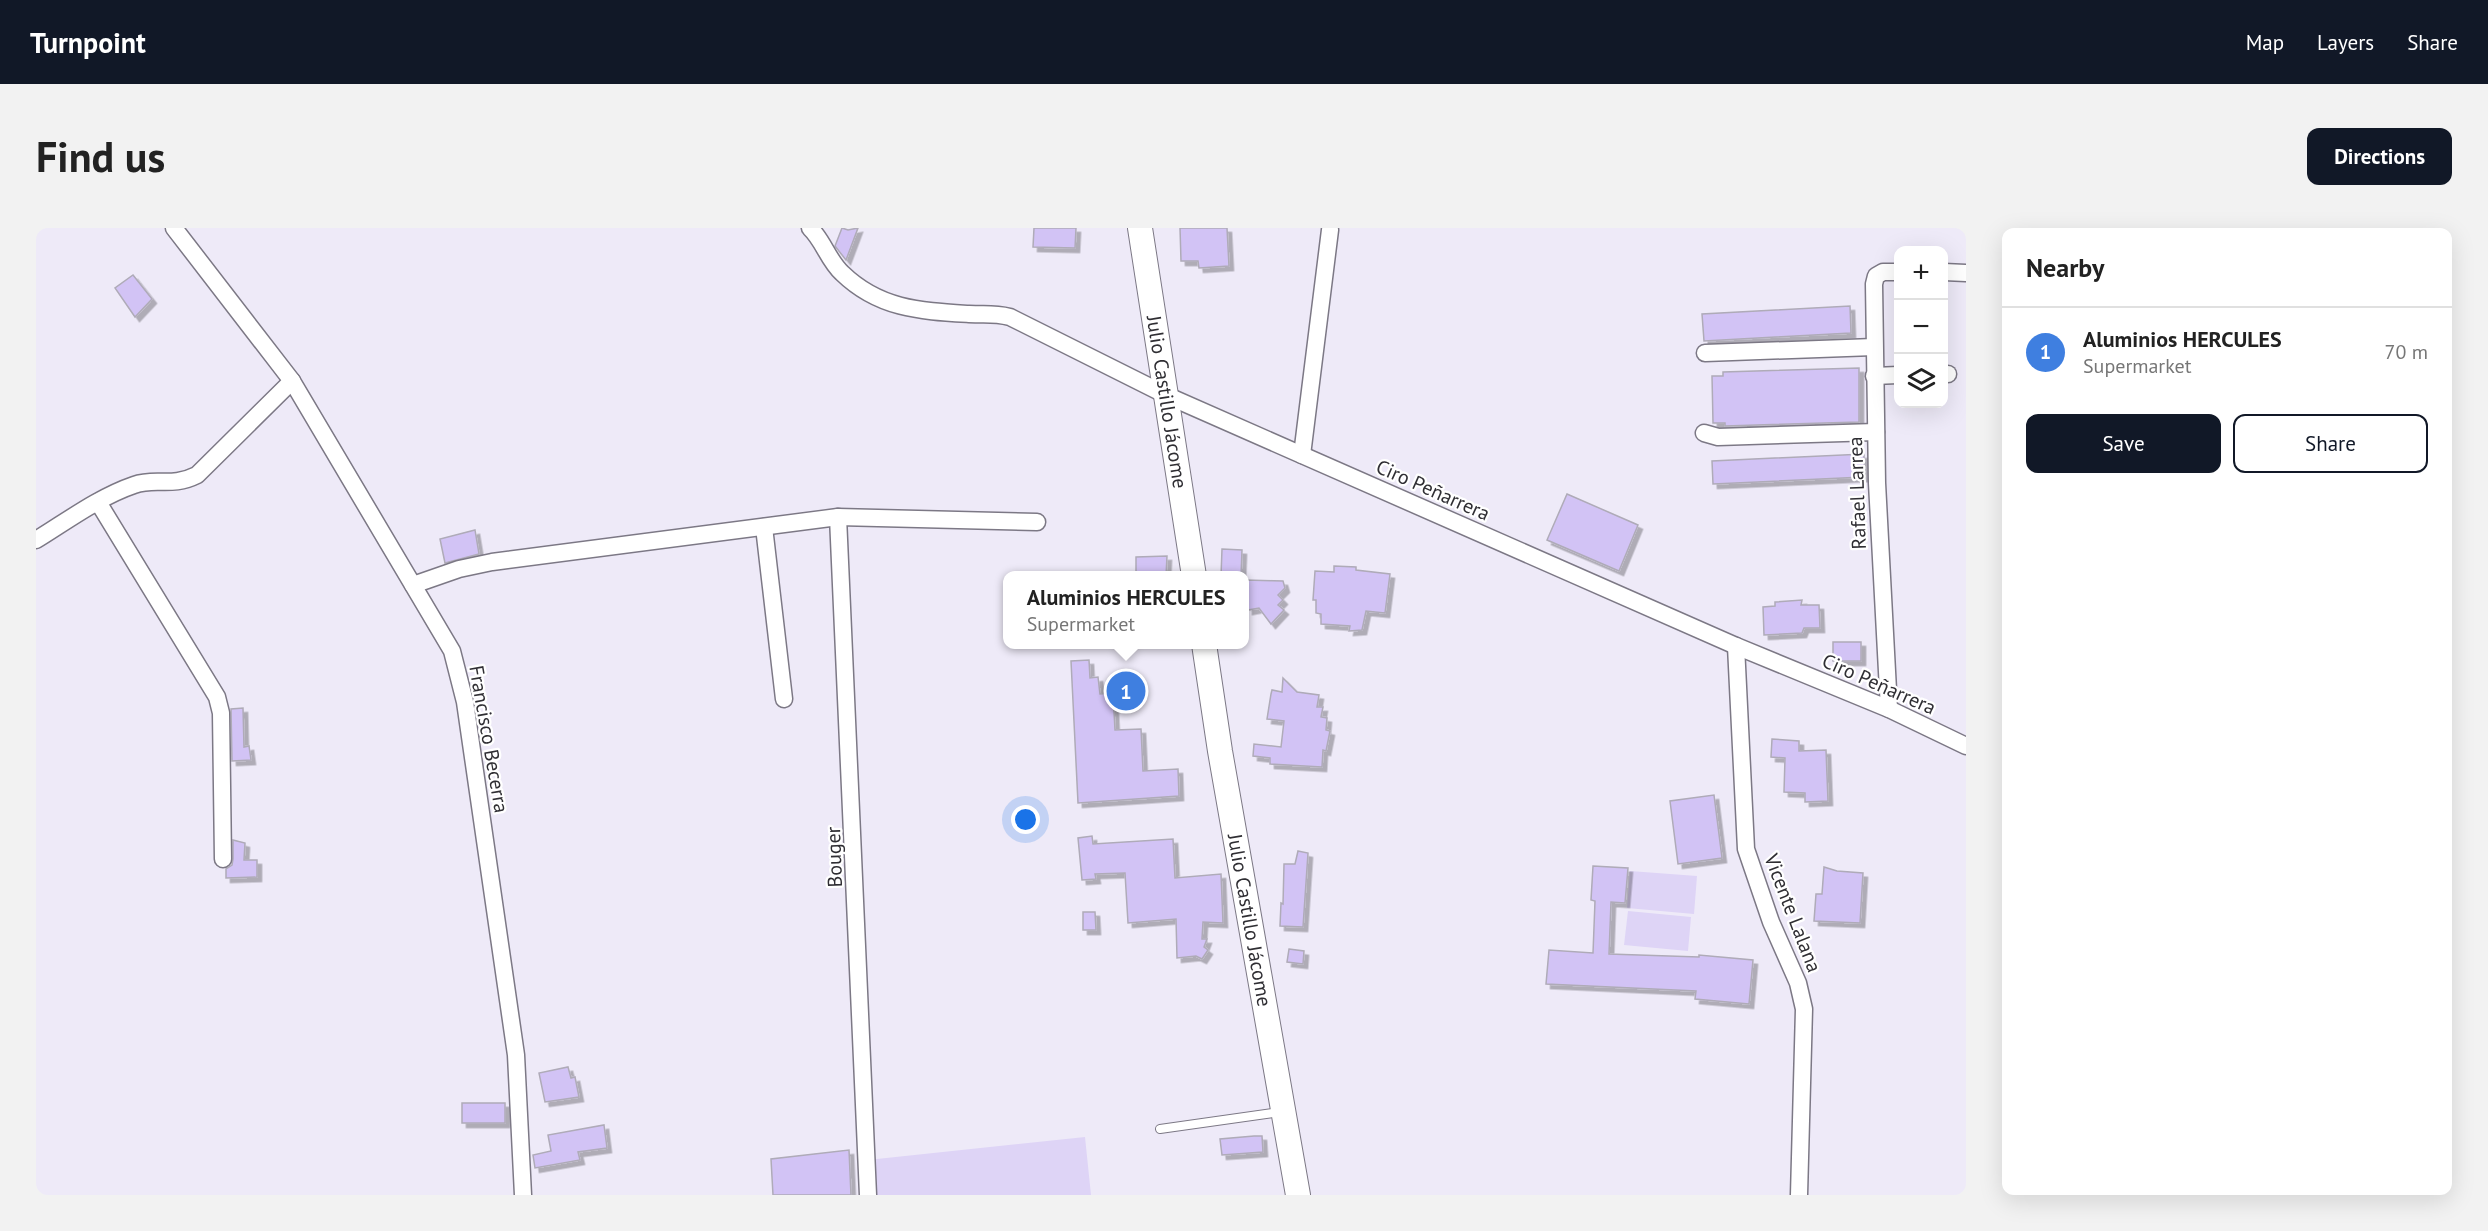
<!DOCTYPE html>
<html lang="en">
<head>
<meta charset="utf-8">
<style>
	:root { --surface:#fff; --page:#f2f2f2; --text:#222; --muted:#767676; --line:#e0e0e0; --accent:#111827 }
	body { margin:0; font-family:"PT Sans",sans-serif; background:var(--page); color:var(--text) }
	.controls { position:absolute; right:18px; top:18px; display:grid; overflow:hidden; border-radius:12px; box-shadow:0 6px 24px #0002 }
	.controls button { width:54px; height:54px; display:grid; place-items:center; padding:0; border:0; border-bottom:2px solid var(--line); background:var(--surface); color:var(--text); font:30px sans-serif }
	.you { position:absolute; left:990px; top:592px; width:21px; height:21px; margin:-15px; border:4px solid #fff; border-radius:50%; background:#1a73e8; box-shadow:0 0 0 9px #1a73e833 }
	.badge { display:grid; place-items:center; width:39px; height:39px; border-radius:50%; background:var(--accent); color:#fff; font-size:20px; font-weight:700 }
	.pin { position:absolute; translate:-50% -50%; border:3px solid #fff; box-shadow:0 2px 6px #0006 }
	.popup { position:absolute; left:967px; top:343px; width:246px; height:78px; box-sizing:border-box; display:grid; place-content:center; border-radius:12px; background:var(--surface); filter:drop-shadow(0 2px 4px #0005); font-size:20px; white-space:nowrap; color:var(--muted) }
	.popup b { font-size:22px; color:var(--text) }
	.popup::after { content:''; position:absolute; left:50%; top:100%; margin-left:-12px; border:12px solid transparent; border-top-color:var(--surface) }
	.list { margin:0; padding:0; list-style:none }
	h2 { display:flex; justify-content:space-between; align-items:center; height:78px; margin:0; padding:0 24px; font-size:26px }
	h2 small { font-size:20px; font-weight:400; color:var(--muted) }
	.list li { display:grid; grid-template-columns:39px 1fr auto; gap:18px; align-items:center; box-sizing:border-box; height:90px; padding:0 24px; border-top:2px solid var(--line) }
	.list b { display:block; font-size:22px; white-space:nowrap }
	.list p { margin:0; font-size:20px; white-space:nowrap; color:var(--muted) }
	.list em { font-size:20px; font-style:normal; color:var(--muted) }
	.actions { display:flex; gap:12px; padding:18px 24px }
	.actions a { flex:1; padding:14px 0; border:2px solid var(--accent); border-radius:12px; text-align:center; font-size:21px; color:var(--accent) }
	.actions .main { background:var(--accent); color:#fff }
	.icon { flex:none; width:33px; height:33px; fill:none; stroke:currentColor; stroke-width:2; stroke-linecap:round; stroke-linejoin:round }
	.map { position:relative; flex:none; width:1930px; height:967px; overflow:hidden; border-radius:12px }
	header { display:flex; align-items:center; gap:36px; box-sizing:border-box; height:84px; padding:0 30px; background:var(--accent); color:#fff }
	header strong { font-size:28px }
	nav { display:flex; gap:33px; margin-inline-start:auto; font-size:21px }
	.intro { display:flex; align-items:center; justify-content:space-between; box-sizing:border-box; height:144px; padding:0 36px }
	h1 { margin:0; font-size:42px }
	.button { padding:15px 27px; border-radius:12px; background:var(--accent); color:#fff; font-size:21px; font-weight:700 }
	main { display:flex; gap:36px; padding:0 36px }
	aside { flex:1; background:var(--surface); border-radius:12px; box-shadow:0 6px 24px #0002 }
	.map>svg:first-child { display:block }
	.green { fill:#ded4f6 }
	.building { fill:#d2c3f5; stroke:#afabb8; stroke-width:1.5; filter:url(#shadow) }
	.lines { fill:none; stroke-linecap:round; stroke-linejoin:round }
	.service-casing { stroke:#7c7885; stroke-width:10 }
	.minor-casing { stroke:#7c7885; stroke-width:19 }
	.secondary-casing { stroke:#7c7885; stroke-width:26 }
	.service { stroke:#fff; stroke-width:8 }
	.minor { stroke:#fff; stroke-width:16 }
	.secondary { stroke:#fff; stroke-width:24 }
	.labels { text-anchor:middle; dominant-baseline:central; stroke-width:4.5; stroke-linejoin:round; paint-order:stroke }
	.street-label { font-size:20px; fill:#2f2e33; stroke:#fff }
</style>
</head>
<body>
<header>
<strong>Turnpoint</strong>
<nav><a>Map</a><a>Layers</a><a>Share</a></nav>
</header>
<div class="intro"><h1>Find us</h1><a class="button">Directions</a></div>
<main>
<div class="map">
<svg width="1930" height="967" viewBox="0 0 1930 967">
	<defs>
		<filter id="shadow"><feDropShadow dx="4.5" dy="4.5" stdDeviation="0" flood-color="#0004"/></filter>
	</defs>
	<rect width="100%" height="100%" fill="#eeeaf8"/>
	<!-- green -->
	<g class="green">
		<path d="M1594,643l67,5 -3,38 -67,-6z"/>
		<path d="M1592,683l63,6 -3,34 -64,-6z"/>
		<path d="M1049,909l6,58h-229l-4,-34z"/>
	</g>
	<!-- building -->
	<g class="building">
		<path d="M806,0l6,2 10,-2 -12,32 -11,-14z"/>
		<path d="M998,0h42l-1,20 -42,-1z"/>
		<path d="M1144,0h47l2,38 -30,2 -1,-7h-17z"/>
		<path d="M97,47l19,24 -17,18 -20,-29z"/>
		<path d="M1814,78l1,27 -147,8 -2,-27z"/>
		<path d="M1823,140v54l-134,4v-3h-12l-1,-47h11v-4z"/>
		<path d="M1828,226v23l-151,7 -1,-23z"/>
		<path d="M1531,266l71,31 -19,46 -72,-31z"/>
		<path d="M439,302l4,24 -34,9 -5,-24z"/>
		<path d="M1186,321l20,1 -1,26h-20z"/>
		<path d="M1131,328l-1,20h-30v-19z"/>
		<path d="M1298,338l22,1v3l34,4 -5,39 -19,-2 -4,19 -13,1 1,-5 -29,-2v-10l-5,-1v-13h-3l2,-29 19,1z"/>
		<path d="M1209,352l38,1 2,7 -7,7 5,5 -5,5 6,5 -13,14 -12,-16 -11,2v-4l-3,-1z"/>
		<path d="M1766,372l-1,5h18l1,23h-16l-2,5 -38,2 -1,-28 12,-1v-4z"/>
		<rect x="1797" y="414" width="28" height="19"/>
		<path d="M1053,432l1,18 8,-1 2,17 13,-1 2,37 26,-1 2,42 35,-2 1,27 -101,7 -7,-142z"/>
		<path d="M1247,450l14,14 22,3 -2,12h6l-2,10 6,1 -1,12 4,1 -4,20 -3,-1 -1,17 -52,-3v-6l-17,-2 1,-12 27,3 3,-26 -17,-2 4,-25 1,-4 10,2z"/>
		<path d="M207,480l1,39 5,-1 2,14 -19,1 -1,-52z"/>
		<path d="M1736,511l27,2v10l27,-1 2,51 -23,1v-9l-21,-1 1,-34 -14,-1z"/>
		<path d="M1678,567l8,63 -44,6 -8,-63z"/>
		<path d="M1056,608l1,8 80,-5 2,39 46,-4 2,49 -20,-1 -1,17h5l-3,8 4,3 -6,9 -6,-3 -19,2 -1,-39 -48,4 -3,-50 -30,1 1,5 -14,1 -4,-42z"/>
		<path d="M197,612l12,3 -1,17h13v17l-31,1v-9l6,-4 1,-6z"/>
		<path d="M1262,623l10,2 -5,74 -23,-1 1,-23 2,1 1,-40h11z"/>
		<path d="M1557,638l35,2 -3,35 -14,-1 -2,52 90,3v-2l54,5 -4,44 -54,-5 1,-8 -150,-7 3,-34 44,3 2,-52 -4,-1z"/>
		<path d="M1788,639l13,4 26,2 -3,50 -46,-2 2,-27h6z"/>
		<path d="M1047,684h12l1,18h-13z"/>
		<path d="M1253,721l15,2 -1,13 -16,-2z"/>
		<path d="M532,839l3,11 4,-1 4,20 -34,5 -6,-29z"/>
		<rect x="426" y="875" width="43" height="20"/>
		<path d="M568,897l3,23 -29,4 2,8 -45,8 -2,-13 18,-4 -3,-16z"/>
		<path d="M1218,908h8l1,16 -41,3 -2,-16z"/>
		<path d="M813,922l2,45h-78l-2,-36z"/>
	</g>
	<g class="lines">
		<defs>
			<path id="service" d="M1124,901l120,-17"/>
			<g id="minor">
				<path d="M138,0l118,153 160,270 13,51 51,353 7,140"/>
				<path d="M774,0c13,12 18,32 32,45 37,36 78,38 127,41 17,1 24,-1 41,3l158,79 568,250 153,63 77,37"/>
				<path d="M1908,44l22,1"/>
				<path d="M1669,125l169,-6"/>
				<path d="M1908,146h4"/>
				<path d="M1838,148l24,-1"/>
				<path d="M1668,205l14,4 158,-5"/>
				<path d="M1266,227l28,-225"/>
				<path d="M62,274l119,195 4,16 2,146"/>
				<path d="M802,289l30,678"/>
				<path d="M728,299l20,172"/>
				<path d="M0,312c31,-19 63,-43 98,-55 22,-8 37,3 63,-10l95,-94"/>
				<path d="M377,357l46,-16 33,-7 346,-45 199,5"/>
				<path d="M1700,418l10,203 25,73 27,61 6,26 -5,186"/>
				<path d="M1853,481l-12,-226 -3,-199 2,-8 7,-4h15"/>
			</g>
			<g id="secondary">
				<path id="s1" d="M1104,0l54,348"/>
				<path id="s2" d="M1168,416l16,107 78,444"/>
			</g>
		</defs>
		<!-- service casing -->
		<use href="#service" class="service-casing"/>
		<!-- minor casing -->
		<use href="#minor" class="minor-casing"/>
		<!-- secondary casing -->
		<use href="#secondary" class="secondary-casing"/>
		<!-- service -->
		<use href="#service" class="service"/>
		<!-- minor -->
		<use href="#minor" class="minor"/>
		<!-- secondary -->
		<use href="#secondary" class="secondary"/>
	</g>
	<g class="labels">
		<!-- street labels -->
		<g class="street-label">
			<text stroke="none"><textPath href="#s1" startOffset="176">Julio Castillo Jácome</textPath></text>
			<text transform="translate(1397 262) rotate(24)">Ciro Peñarrera</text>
			<text transform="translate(1821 265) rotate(-92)">Rafael Larrea</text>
			<text transform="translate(1843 456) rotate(24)">Ciro Peñarrera</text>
			<text transform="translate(453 511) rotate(80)">Francisco Becerra</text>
			<text transform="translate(798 629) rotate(-92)">Bouger</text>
			<text transform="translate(1757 685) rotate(69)">Vicente Lalana</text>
			<text stroke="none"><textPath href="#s2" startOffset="280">Julio Castillo Jácome</textPath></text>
		</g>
	</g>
</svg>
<div class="controls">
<button>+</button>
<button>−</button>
<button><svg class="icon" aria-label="layers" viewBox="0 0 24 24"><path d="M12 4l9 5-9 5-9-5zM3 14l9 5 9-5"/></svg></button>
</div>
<div class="you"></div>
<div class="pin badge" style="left:1090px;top:463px;background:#3f7fe0">1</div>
<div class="popup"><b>Aluminios HERCULES</b>Supermarket</div>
</div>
<aside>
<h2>Nearby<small></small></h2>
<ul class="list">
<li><span class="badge" style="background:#3f7fe0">1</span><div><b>Aluminios HERCULES</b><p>Supermarket</p></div><em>70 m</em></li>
</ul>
<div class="actions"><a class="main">Save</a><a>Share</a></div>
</aside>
</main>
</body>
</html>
